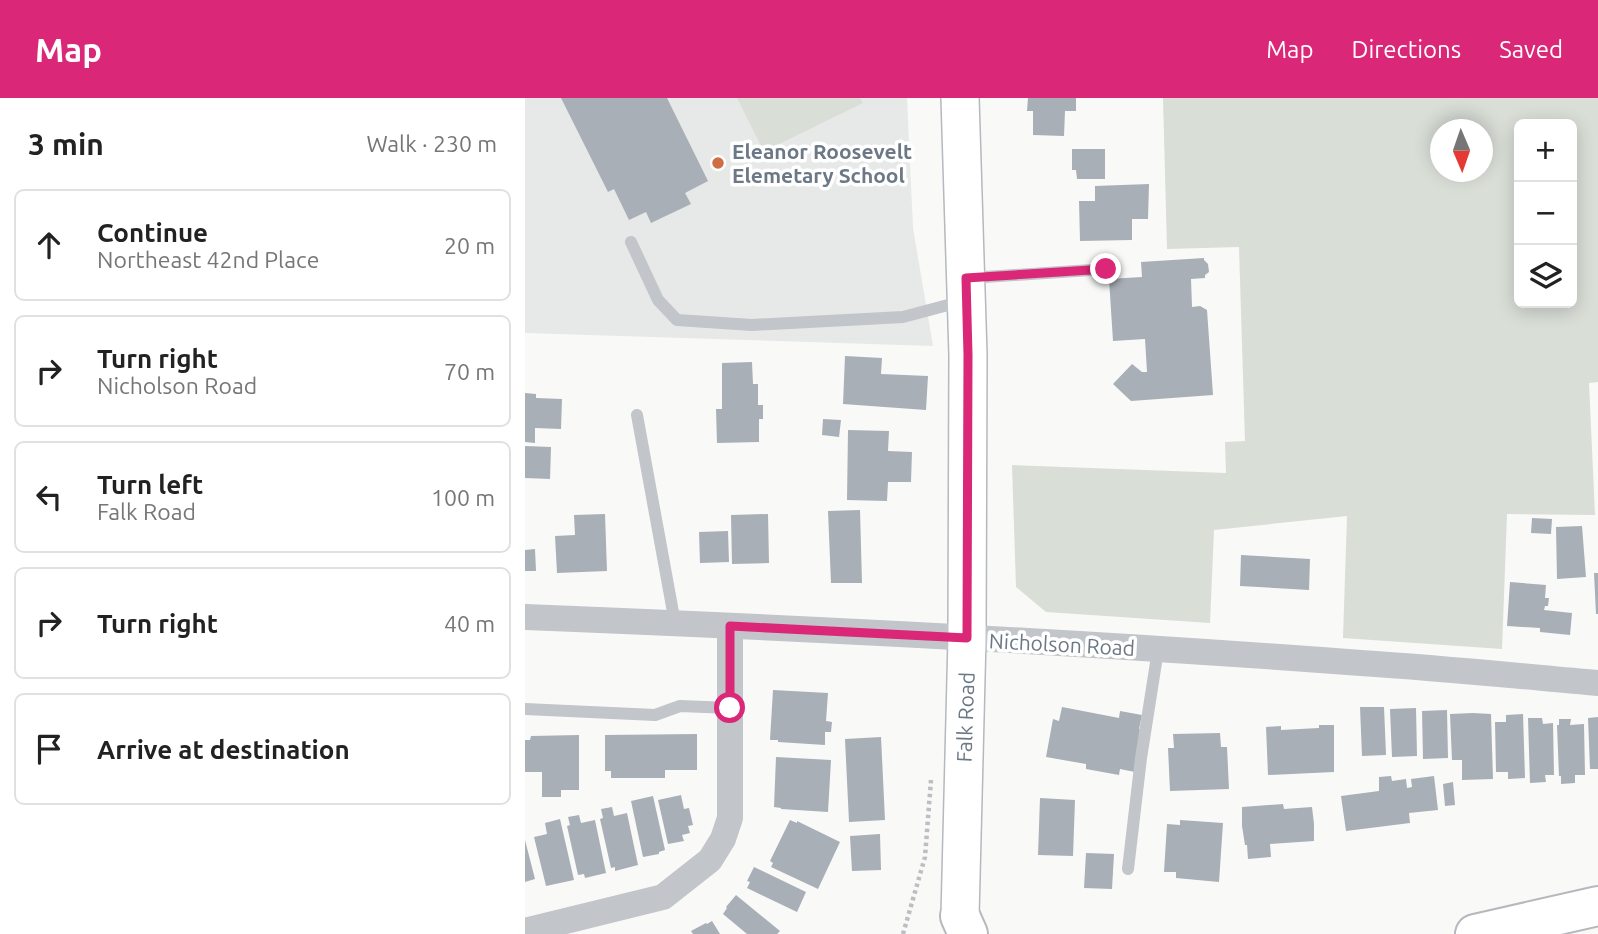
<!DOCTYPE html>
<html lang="en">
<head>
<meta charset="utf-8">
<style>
	:root { --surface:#fff; --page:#f2f2f2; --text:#222; --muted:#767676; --line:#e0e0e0; --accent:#db2777 }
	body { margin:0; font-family:Ubuntu,sans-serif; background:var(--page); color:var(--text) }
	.controls { position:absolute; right:21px; top:21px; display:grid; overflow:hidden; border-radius:10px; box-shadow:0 4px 18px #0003 }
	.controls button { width:63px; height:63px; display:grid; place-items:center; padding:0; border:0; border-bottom:2px solid var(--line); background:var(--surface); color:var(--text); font:35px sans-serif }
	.compass { position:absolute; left:905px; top:21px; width:63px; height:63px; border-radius:50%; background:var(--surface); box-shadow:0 4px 18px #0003; rotate:178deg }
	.stop { position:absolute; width:21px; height:21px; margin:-16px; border:5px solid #db2777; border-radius:50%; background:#fff }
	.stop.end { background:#db2777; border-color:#fff; box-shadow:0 2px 7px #0008 }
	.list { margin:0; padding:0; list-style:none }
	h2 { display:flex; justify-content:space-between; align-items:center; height:91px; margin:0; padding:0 28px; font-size:30px }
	h2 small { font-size:23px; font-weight:400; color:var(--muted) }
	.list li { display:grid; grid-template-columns:46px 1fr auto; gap:21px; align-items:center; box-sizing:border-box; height:112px; margin:0 14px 14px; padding:0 14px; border:2px solid var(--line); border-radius:10px }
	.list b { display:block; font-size:26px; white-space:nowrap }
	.list p { margin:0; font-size:23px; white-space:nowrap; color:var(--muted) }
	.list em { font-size:23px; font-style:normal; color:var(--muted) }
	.icon { flex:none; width:38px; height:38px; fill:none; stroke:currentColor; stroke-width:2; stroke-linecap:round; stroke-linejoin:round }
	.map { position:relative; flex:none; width:1073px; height:836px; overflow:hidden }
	header { display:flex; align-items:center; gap:42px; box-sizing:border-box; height:98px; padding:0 35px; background:var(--accent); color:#fff }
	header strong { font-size:33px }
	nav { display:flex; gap:38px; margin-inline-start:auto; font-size:24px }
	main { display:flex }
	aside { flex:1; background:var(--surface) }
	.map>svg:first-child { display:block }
	.built { fill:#e7e8e8 }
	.green { fill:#d9ded7; fill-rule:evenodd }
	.building { fill:#a9afb6 }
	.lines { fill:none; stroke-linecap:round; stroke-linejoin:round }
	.secondary-casing { stroke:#b4b9bd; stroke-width:40 }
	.highway-casing { stroke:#b5b8bc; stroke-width:42 }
	.path { stroke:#bcbec1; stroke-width:4.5; stroke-dasharray:3.5 3.5; stroke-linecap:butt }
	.lane { stroke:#c2c5c9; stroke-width:12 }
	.street { stroke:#c2c5c9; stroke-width:26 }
	.secondary { stroke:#fff; stroke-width:37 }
	.highway { stroke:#fff; stroke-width:38 }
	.route { stroke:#db2777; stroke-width:9 }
	.poi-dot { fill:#cf6d43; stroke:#fff; stroke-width:2.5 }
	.labels { text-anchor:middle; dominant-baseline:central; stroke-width:7; stroke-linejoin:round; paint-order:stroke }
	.poi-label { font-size:21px; font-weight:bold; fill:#6c7885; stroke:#fff; text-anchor:start }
	.street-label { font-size:21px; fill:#6c7885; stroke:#fff }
</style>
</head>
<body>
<header>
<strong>Map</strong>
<nav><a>Map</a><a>Directions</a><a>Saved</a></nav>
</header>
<main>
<aside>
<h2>3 min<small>Walk · 230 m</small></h2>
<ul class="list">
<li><svg class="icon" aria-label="ahead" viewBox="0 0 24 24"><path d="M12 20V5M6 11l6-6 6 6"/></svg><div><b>Continue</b><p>Northeast 42nd Place</p></div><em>20 m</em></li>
<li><svg class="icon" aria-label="right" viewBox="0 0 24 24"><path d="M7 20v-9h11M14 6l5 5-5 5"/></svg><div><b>Turn right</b><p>Nicholson Road</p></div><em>70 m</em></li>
<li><svg class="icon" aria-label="left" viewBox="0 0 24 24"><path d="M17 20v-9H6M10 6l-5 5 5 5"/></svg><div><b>Turn left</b><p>Falk Road</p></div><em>100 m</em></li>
<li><svg class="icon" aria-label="right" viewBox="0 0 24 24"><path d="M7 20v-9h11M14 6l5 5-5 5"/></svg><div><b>Turn right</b></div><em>40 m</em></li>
<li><svg class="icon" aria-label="arrive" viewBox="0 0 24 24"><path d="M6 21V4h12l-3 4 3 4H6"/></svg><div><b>Arrive at destination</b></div></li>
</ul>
</aside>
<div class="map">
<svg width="1073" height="836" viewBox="0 0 1073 836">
	<rect width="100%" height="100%" fill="#f9f9f8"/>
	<!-- built -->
	<path class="built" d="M0,0h382l6,130 20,118 -408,-13z"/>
	<!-- green -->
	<g class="green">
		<path d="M212,0h123l3,5 -92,45h-6l-5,-4z"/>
		<path d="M638,0h435v284l-9,1 6,132 -88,-1 -5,135 -159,-11 4,-122 -133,14 -4,93 -164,-11 -30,-25 -4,-122 214,8 -1,-31 20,-1 -6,-194 -72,2zM1047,26v179h-53v-179zM916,32h42v42h-42z"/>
	</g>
	<!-- building -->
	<g class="building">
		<path d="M36,0h106l41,83 -23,12 6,11 -40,19 -5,-11 -17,8 -15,-31 -6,3z"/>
		<path d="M503,0h48v13h-11l-1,25 -31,-1v-24h-6z"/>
		<path d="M547,51h33v30h-28l-1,-9h-4z"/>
		<path d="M624,86l-1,35h-16v21l-52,1 -1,-40h16v-15z"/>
		<path d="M679,160v2l4,4 1,8 -4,3v3l-14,1 1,28 8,-1 7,4 6,85 -82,6 -18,-17 19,-20 10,8h5l-2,-33 -32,2 -4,-62 33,-2 -1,-15z"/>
		<path d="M320,258l37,2 -1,16 47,2 -2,34 -83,-6z"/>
		<path d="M227,264l1,22h5v21h5v14h-4v23l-42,1 -1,-34h6v-46z"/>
		<path d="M0,295l11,1v4l26,1 -1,30 -26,-1v15l-10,-1z"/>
		<path d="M298,321l18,1 -2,17 -17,-2z"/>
		<path d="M323,332l41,1 -1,20 24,1 -1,30h-23l-1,19 -40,-1z"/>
		<path d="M0,348l26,1 -1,32 -25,-1z"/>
		<path d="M335,412l2,73h-31l-3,-72z"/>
		<path d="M80,416l2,57 -50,2 -2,-37 20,-1 -1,-20z"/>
		<path d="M243,416l1,49 -37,1 -1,-49z"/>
		<path d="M1007,420l20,1 -1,15 -20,-1z"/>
		<path d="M1057,428l4,51 -29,2 -1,-52z"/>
		<path d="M203,433l1,31 -29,1 -1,-31z"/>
		<path d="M10,451l1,22h-11v-21z"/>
		<path d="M716,457l69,4 -1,31 -69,-4z"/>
		<path d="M1069,475h4v41h-2z"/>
		<path d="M985,484l36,3 -1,13h4l-1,8h-3l-1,4 28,3 -2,22 -30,-3v-4l-33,-2z"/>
		<path d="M248,592l55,3 -2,28 6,1 -1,10h-6v13l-47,-3v-2h-8z"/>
		<path d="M537,609l57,11 1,-7 22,4 -3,14 4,1 -8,42 -15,-3 -1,6 -33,-6v-5l-40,-7 7,-38 6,2z"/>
		<path d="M835,609h24l2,48 -24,1z"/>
		<path d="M891,610l1,48 -25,1 -2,-48z"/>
		<path d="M922,612l1,48 -25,1 -1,-48z"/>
		<path d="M948,615l18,1 2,65 -31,1v-20h-10l-2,-46z"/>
		<path d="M998,616l2,64 -17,1v-7h-12l-1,-50h11v-7z"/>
		<path d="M1073,619v52h-8l-2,-51z"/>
		<path d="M1003,620h14l1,6 10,-1 1,52h-9l1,7 -16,1z"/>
		<path d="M1034,621h12l-1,6 14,-1 1,51h-10v8l-14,1v-8h-2l-2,-51h2z"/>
		<path d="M794,627h15v47l-66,3 -2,-48 15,-1v4l38,-2z"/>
		<path d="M695,635l1,14h6l2,42 -59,2 -2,-43h6l-1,-14z"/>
		<path d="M172,636v36h-32v8h-54v-7h-6v-36z"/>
		<path d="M54,637v55h-18v7h-19v-25h-17v-32h5l1,-4z"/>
		<path d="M356,639l4,83 -36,2 -4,-83z"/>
		<path d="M251,659l55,3 -3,52 -47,-3v-1l-7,-1z"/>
		<path d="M866,678l1,5 14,-2 1,9 5,-1 -1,-8 23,-3 4,34 -29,3 1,10 -64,8 -5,-35 38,-5v-14z"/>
		<path d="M928,684l2,23 -10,1 -2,-22z"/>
		<path d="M156,697l3,14 5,-1 4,17 -5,1 2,7 -8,2 2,6 -16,3 -10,-44z"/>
		<path d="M128,698l12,54 -6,2v2l-16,3 -12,-56z"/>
		<path d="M515,700l35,2 -2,56 -35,-1z"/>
		<path d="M758,706l1,5 28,-2 2,17v17l-44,3 1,13 -23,2 -1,-14h-2l-3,-19v-19z"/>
		<path d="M87,709l2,9 13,-3 11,52 -23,6v-4l-4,1 -11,-49 3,-1 -2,-9z"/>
		<path d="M54,717l2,8 14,-3 11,53 -21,5 -1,-4 -6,1 -11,-49 3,-1 -2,-8z"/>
		<path d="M35,721l14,61 -28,6 -12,-49 13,-3 -2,-11z"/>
		<path d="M265,722l7,3v-2l43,21 -22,47 -47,-22 2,-4 -3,-2z"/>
		<path d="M655,722l43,3 -4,59 -43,-4v-6h-12l3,-48 13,1z"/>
		<path d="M355,736l1,36 -29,1 -2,-35z"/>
		<path d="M0,742l10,39 -10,3z"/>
		<path d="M561,755l28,1 -2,35 -28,-1z"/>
		<path d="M229,769l52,25 -9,20 -50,-24 3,-6 -3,-1z"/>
		<path d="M211,797l44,36 -3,3h-30l-24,-20 4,-6 -1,-1z"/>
		<path d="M187,823l8,13h-27l-2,-3 15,-8 1,1z"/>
	</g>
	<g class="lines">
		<defs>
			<path id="secondary" d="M435,0l8,257 -1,283 -7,278"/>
			<g id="highway">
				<path d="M435,818l8,18"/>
				<path d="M950,836l123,-28"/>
			</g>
		</defs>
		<!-- secondary casing -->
		<use href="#secondary" class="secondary-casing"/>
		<!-- highway casing -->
		<use href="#highway" class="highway-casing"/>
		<!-- path -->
		<path class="path" d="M378,836l22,-77 6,-77"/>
		<!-- lane -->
		<g class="lane">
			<path d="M106,144l27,58 19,20 75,5 151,-8 60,-16"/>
			<path d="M445,180l136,-9"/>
			<path d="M112,317l38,208"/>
			<path d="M0,611l130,6 25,-9 50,2"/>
			<path d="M603,771l13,-111 17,-108"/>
		</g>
		<!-- street -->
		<g class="street">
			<path d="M0,519c279,11 558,25 836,46 79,5 158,13 237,20"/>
			<path d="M0,833l138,-34 47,-37 13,-21 7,-21v-192"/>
		</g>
		<!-- secondary -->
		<use href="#secondary" class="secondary"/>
		<!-- highway -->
		<use href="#highway" class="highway"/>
	</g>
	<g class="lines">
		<!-- route -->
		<path class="route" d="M205,610v-82l237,12 1,-283 -2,-77 140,-9"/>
	</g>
	<!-- markers -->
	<circle class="poi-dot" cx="193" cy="65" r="7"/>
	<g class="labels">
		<!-- poi labels -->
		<g class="poi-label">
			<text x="207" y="53">Eleanor Roosevelt<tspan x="207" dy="24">Elemetary School</tspan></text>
		</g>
		<!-- street labels -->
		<g class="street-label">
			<text transform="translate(537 546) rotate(3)">Nicholson Road</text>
			<text transform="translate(440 619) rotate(-88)">Falk Road</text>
		</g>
	</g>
</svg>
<div class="controls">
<button>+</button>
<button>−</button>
<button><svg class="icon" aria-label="layers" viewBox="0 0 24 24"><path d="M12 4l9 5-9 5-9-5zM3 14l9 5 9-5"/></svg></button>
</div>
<svg class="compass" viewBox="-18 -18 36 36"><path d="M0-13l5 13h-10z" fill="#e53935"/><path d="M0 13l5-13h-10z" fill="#767676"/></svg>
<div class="stop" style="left:205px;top:610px"></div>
<div class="stop end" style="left:581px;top:171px"></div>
</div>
</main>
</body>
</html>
